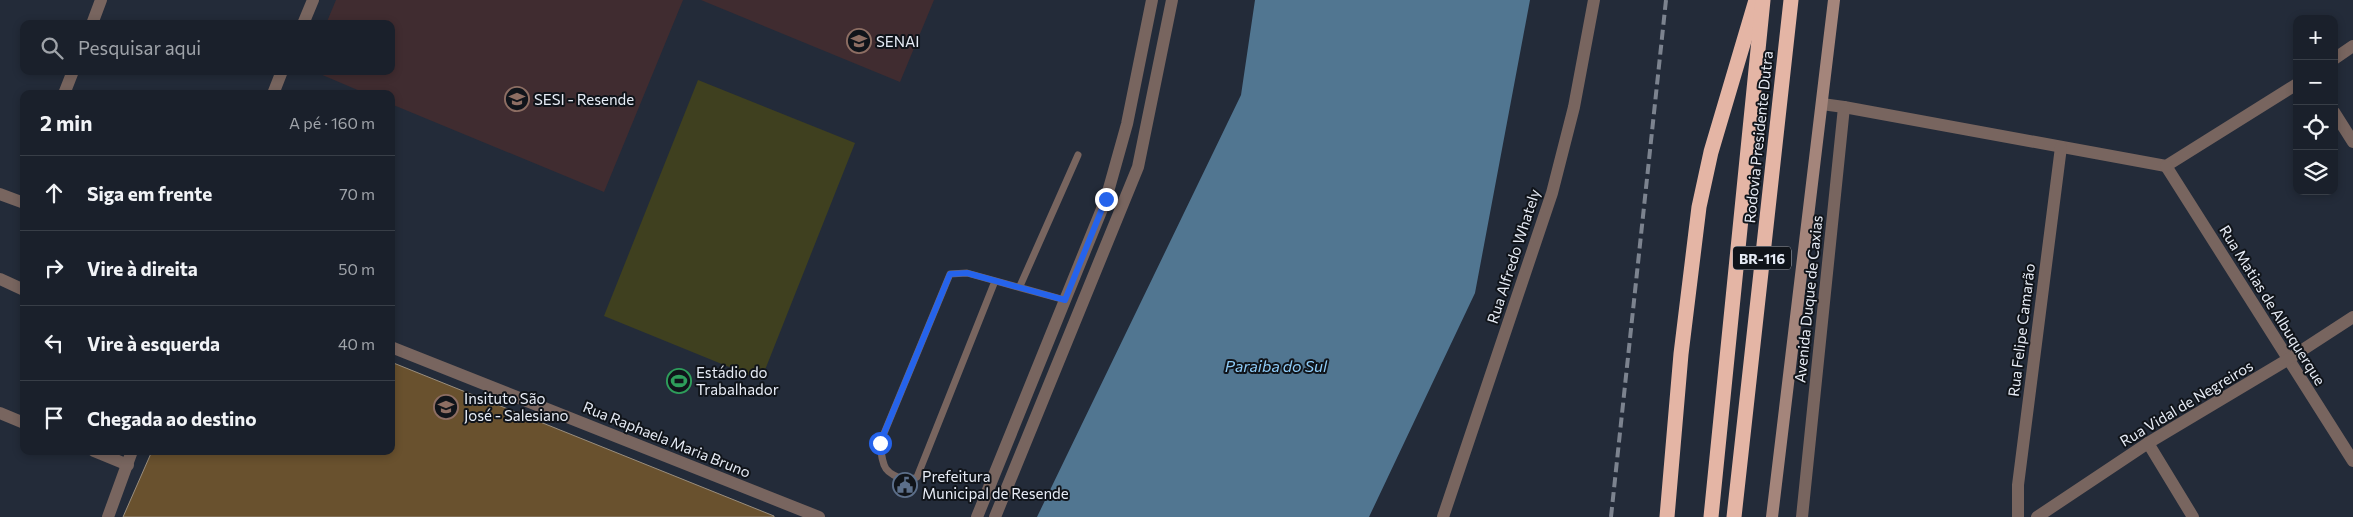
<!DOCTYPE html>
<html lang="pt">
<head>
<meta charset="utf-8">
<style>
	:root { --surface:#1a202b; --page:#272d37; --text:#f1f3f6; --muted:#9fa3a9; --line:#383e47 }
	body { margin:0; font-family:Commissioner,sans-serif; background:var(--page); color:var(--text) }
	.controls { position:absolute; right:15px; top:15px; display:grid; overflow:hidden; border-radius:10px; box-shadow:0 2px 8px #0003 }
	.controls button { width:45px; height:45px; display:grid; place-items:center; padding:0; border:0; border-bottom:1px solid var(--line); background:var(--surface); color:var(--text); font:25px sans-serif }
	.stop { position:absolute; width:15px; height:15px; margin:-11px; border:4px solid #2563eb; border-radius:50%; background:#fff }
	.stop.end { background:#2563eb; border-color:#fff; box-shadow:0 1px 5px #0008 }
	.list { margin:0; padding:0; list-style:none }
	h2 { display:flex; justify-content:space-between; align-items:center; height:65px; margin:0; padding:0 20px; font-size:21px }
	h2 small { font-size:16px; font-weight:400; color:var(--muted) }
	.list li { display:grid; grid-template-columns:32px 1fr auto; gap:15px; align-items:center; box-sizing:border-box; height:75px; padding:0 20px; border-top:1px solid var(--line) }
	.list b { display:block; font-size:19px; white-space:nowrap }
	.list em { font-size:16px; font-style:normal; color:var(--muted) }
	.icon { flex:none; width:28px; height:28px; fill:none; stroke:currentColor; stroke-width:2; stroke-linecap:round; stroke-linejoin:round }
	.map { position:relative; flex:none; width:2353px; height:517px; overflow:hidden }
	.search { position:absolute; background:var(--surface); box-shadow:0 2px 8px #0003; left:20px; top:20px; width:375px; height:55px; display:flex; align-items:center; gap:12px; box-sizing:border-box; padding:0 18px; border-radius:10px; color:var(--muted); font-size:19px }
	.panel { position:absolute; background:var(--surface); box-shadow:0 2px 8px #0003; left:20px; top:90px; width:375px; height:365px; border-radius:10px }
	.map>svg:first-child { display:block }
	.education { fill:#402c30 }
	.green { fill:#3f401f }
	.water { fill:#517691 }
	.building { fill:#69512e; stroke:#9a8e7e }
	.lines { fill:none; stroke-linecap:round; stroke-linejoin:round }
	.lane { stroke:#78655f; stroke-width:7 }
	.street { stroke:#78655f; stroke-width:12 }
	.secondary { stroke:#a4857b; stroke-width:12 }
	.highway { stroke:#e4b5a5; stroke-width:15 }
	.rail { stroke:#7c838f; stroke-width:4; stroke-dasharray:10 5; stroke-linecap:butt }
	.route { stroke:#2563eb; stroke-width:6 }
	.labels { text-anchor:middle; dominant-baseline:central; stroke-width:4; stroke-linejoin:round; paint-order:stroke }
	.shield { fill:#10141a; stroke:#a6abb4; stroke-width:1 }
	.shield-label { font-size:14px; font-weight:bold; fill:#e7ecf6 }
	.poi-label { font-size:15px; fill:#e7ecf6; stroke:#10141a; text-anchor:start }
	.street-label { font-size:15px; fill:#e7ecf6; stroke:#10141a }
	.water-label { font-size:16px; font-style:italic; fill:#8fcdf9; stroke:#10141a }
</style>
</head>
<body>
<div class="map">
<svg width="2353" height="517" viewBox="0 0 2353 517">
	<rect width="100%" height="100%" fill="#232b39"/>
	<!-- education -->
	<g class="education">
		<path d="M336,0h347l-79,192 -213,-88v-10h-24l-54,-23h78v-47h-65z"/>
		<path d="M701,0h233l-34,82z"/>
	</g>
	<!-- green -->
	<path class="green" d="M698,80l157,63 -94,237 -157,-64z"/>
	<!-- water -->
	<path class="water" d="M1255,0h275l-55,293 -106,224h-332l204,-422z"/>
	<!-- building -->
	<path class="building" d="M391,362l383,154v1h-651l29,-66h239z"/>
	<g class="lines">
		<!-- lane -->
		<g class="lane">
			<path d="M995,281l-78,196 -9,4c-25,-8 -25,-13 -28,-38l70,-169 17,-1 98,27"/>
			<path d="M1020,286l58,-131"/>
		</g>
		<!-- street -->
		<g class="street">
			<path d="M92,24l9,-24"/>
			<path d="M303,24l10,-24"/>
			<path d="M2334,59l19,-13"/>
			<path d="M64,94l9,-23"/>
			<path d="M273,94l9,-23"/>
			<path d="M1844,107l322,59 131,-82"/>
			<path d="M2334,112l19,30"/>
			<path d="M2166,166l187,295"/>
			<path d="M0,194l24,9"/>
			<path d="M0,279l24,11"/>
			<path d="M391,347l428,170"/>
			<path d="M0,413l24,10"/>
			<path d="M2148,443l45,74"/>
			<path d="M94,451l34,14"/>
			<path d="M108,517l24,-66"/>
			<path d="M977,517l129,-318 21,-75 25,-124"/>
			<path d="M995,517l143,-350 34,-167"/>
			<path d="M1443,517l109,-324 22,-86 20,-107"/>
			<path d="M1802,517l42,-410 -22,-3"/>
			<path d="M2018,517v-32l43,-338"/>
			<path d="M2037,517l111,-74 139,-83 66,-43"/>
		</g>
		<!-- secondary -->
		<path class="secondary" d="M1772,517l62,-517"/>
		<!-- highway -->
		<g class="highway">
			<path d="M1667,517l14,-163 18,-147 12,-55 45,-152"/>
			<path d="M1711,517l52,-517"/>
			<path d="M1734,517l57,-517"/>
		</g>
		<!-- rail -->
		<path class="rail" d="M1611,517l55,-517"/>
	</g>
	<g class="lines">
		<!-- route -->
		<path class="route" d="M880,443l70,-169 17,-1 98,27 41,-101"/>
	</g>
	<!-- icons -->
	<defs>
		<symbol id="university-ring" viewBox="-11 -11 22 22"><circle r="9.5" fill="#10141a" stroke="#8d6e63" stroke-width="1.5"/><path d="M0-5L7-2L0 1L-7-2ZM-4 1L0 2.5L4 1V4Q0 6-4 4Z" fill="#8d6e63"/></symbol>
		<symbol id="school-ring" viewBox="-11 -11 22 22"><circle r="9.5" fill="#10141a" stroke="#8d6e63" stroke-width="1.5"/><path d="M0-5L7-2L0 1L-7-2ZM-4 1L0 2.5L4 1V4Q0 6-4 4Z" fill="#8d6e63"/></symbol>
		<symbol id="stadium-ring" viewBox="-11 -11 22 22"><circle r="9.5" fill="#10141a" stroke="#2e9e5b" stroke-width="1.5"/><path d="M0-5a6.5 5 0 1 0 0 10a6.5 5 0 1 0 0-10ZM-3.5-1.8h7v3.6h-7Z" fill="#2e9e5b"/></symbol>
		<symbol id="civic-ring" viewBox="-11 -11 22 22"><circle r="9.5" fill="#10141a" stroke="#5c6f8a" stroke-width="1.5"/><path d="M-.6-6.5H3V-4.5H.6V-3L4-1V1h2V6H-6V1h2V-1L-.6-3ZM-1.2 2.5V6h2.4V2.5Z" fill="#5c6f8a"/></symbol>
	</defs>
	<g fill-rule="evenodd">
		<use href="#university-ring" x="845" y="27" width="28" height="28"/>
		<use href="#school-ring" x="503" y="85" width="28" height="28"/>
		<use href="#stadium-ring" x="665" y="367" width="28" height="28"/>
		<use href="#school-ring" x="432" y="393" width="28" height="28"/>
		<use href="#civic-ring" x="891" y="471" width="28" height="28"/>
	</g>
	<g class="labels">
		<!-- shield labels -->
		<rect class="shield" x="1733" y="246.5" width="58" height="23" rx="4"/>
		<g class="shield-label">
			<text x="1762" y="258">BR-116</text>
		</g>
		<!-- poi labels -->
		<g class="poi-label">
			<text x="876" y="41">SENAI</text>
			<text x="534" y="99">SESI - Resende</text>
			<text x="696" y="372">Estádio do<tspan x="696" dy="17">Trabalhador</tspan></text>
			<text x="464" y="398">Insituto São<tspan x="464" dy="17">José - Salesiano</tspan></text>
			<text x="922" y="476">Prefeitura<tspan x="922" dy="17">Municipal de Resende</tspan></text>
		</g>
		<!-- street labels -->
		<g class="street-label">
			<text transform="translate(1758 137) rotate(-84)">Rodovia Presidente Dutra</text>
			<text transform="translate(1513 256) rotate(-72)">Rua Alfredo Whately</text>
			<text transform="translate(1808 299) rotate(-84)">Avenida Duque de Caxias</text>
			<text transform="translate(2273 305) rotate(58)">Rua Matias de Albuquerque</text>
			<text transform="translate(2021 330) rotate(-83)">Rua Felipe Camarão</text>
			<text transform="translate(2186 403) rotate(-31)">Rua Vidal de Negreiros</text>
			<text transform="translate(667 439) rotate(22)">Rua Raphaela Maria Bruno</text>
		</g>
		<!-- water labels -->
		<g class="water-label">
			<text x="1276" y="365">Paraiba do Sul</text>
		</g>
	</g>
</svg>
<div class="controls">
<button>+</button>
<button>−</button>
<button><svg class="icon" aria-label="locate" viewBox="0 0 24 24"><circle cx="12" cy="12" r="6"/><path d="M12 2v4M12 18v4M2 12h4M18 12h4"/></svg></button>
<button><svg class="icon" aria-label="layers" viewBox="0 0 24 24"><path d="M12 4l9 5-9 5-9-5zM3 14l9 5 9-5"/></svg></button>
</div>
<div class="stop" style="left:880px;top:443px"></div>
<div class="stop end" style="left:1106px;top:199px"></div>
<div class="search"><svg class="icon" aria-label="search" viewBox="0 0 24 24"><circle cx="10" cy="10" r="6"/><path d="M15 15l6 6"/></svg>Pesquisar aqui</div>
<section class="panel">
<h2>2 min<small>A pé · 160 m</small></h2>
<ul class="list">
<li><svg class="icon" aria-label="ahead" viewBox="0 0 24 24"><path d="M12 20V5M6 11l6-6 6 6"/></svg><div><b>Siga em frente</b></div><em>70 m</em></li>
<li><svg class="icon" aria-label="right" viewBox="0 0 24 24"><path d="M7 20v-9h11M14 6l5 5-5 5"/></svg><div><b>Vire à direita</b></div><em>50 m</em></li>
<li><svg class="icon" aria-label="left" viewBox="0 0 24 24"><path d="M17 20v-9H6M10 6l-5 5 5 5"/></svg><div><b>Vire à esquerda</b></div><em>40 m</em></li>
<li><svg class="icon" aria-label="arrive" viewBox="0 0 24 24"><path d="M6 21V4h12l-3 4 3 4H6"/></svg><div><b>Chegada ao destino</b></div></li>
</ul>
</section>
</div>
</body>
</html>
